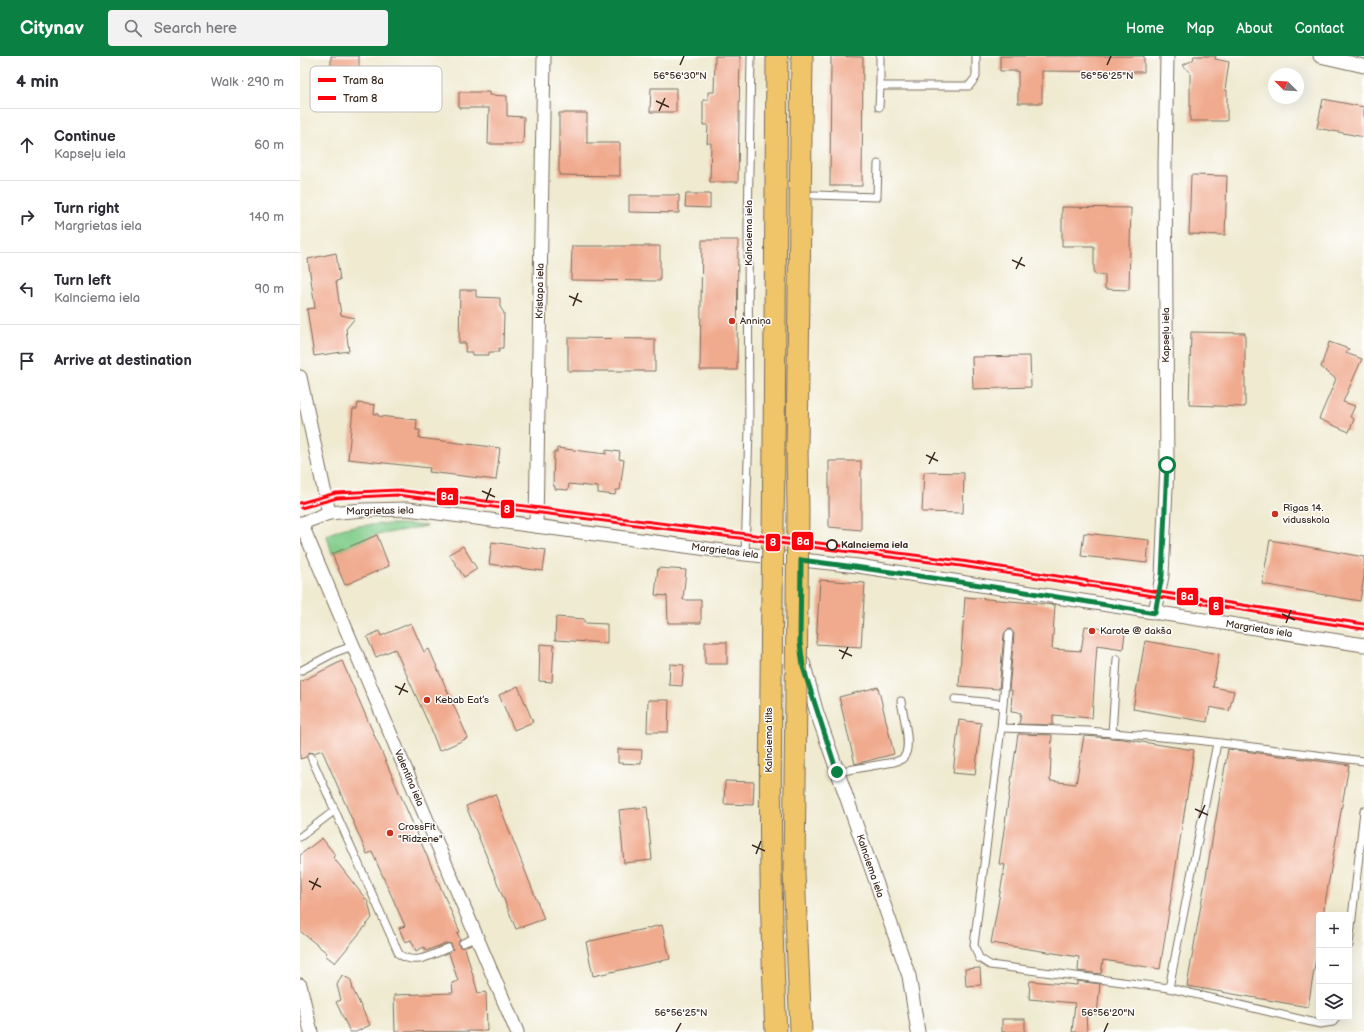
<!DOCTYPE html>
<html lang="en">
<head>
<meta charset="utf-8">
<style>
	:root { --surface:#fff; --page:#f2f2f3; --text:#2b2b33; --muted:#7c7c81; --line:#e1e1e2; --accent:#0b8043 }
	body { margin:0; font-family:"Balsamiq Sans",sans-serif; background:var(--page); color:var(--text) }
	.controls { position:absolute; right:12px; bottom:12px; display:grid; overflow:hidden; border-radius:4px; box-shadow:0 4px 16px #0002 }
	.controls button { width:36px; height:36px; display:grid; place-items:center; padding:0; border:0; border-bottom:1px solid var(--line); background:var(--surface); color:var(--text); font:20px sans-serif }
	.compass { position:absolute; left:968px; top:12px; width:36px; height:36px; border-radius:50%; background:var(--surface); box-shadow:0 4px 16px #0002; rotate:294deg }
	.stop { position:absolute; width:12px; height:12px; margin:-9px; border:3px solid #0b8043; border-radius:50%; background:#fff }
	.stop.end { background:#0b8043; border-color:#fff; box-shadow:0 1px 4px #0008 }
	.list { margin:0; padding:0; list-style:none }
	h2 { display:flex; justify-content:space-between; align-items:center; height:52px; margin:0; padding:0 16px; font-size:17px }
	h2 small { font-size:13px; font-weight:400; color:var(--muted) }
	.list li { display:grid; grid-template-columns:26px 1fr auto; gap:12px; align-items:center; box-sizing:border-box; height:72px; padding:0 16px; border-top:1px solid var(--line) }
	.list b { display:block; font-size:15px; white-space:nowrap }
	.list p { margin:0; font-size:13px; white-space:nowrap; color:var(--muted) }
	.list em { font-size:13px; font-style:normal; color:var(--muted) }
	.icon { flex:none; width:22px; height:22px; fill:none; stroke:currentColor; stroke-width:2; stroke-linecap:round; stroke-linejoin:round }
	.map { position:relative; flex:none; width:1064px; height:976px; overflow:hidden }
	header { display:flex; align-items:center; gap:24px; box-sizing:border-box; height:56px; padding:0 20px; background:var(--accent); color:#fff }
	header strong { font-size:19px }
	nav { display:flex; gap:22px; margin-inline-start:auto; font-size:14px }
	.search { width:280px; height:36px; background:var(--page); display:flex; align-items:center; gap:10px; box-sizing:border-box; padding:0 14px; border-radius:4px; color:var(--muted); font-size:15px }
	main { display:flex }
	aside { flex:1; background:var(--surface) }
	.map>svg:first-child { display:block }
	.green { fill:#82cc8a; stroke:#5e7b54 }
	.building { fill:#f0aa8e }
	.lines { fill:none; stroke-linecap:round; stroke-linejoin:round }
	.service-casing { stroke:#7a6d5c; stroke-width:9 }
	.minor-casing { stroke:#7a6d5c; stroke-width:15 }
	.primary-casing { stroke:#7a6d5c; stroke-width:23 }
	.service { stroke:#fff; stroke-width:7 }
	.minor { stroke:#fff; stroke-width:13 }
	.primary { stroke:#f0c469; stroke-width:21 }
	.primary-bridge-casing { stroke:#7a6d5c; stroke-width:23; stroke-linecap:butt }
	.primary-bridge { stroke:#f0c469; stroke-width:21 }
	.tram-1-casing { stroke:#fff; stroke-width:6 }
	.tram-2-casing { stroke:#fff; stroke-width:6 }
	.tram-1 { stroke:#ff000c; stroke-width:3 }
	.tram-2 { stroke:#ff000c; stroke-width:3 }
	.route { stroke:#0b8043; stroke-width:5 }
	.ticks { fill:none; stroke:#3b2a1e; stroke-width:1.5 }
	.poi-dot { fill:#c8321e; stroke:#fff; stroke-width:1.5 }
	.stop-dot { fill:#fff; stroke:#3b2a1e; stroke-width:2 }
	.labels { text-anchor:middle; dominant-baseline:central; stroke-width:3; stroke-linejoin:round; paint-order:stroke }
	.street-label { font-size:10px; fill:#3b2a1e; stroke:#fff }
	.poi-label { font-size:10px; fill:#3b2a1e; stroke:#fff; text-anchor:start }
	.stop-label { font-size:10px; font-weight:bold; fill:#3b2a1e; stroke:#fff; text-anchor:start }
	.key { fill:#fff; stroke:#c4bfbc; stroke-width:1 }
	.key-label { font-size:11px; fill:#3b2a1e }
	.ticks-label { font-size:10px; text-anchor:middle; fill:#3b2a1e; stroke:#fff; stroke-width:3; stroke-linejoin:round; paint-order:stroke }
	.line-badge { stroke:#fff; stroke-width:1.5 }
	.badge-label { font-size:11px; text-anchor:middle; font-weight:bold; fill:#fff }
</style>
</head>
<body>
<header>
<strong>Citynav</strong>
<div class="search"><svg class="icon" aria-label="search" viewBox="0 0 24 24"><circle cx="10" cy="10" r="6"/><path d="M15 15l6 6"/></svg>Search here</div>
<nav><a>Home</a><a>Map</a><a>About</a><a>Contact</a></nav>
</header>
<main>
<aside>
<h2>4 min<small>Walk · 290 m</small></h2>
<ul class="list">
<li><svg class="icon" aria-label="ahead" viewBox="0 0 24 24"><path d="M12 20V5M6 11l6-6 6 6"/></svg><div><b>Continue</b><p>Kapseļu iela</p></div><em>60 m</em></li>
<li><svg class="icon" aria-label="right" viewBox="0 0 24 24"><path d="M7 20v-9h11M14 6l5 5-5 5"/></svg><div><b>Turn right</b><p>Margrietas iela</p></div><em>140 m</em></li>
<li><svg class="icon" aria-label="left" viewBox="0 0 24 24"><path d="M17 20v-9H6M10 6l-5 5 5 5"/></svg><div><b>Turn left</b><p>Kalnciema iela</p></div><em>90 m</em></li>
<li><svg class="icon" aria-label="arrive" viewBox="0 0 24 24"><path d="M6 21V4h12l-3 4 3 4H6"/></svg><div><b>Arrive at destination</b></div></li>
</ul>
</aside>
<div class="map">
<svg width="1064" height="976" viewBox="0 0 1064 976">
	<rect width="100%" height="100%" fill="#fff"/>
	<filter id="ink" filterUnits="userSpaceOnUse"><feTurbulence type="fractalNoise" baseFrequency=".025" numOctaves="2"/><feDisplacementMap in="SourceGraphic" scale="8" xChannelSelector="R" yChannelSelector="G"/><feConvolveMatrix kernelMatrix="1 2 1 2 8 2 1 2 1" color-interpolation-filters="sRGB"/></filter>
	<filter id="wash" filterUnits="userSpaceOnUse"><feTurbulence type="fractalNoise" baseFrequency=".012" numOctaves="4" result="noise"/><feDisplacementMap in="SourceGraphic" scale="16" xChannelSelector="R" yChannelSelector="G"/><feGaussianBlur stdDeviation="0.9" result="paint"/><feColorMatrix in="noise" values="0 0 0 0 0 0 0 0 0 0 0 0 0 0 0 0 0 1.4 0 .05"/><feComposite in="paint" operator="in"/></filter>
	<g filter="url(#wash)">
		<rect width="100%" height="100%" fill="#efead0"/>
		<!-- green -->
		<path class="green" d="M80,468h23l24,2 -50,9 -45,19 -5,-18c15,-11 34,-10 53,-12z"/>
		<g id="blocks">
			<!-- building -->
			<g class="building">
				<rect x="31" y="0" width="28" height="29"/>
				<path d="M415,0h25l-2,126h-28l1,-39h-4l1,-18h-5v-25h5v-8h6z"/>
				<path d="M531,0l32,1 -1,129h-32z"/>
				<path d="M700,0h144v16l-102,-1v32h-24v-32h-18z"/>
				<path d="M894,0h22l-1,3 14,3 -4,28h2v31h-37v-48l-7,-8 10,-5z"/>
				<path d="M351,32h25v24h-26z"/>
				<path d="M159,36h30v3l18,1v20l17,1 -1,27h-35l1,-36h-30z"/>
				<path d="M1023,43l41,8v30l-47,-9z"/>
				<path d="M259,57h28v30h33v33l-61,-1z"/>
				<path d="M891,119l36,1 -2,59 -36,-1z"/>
				<path d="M386,138h24v14l-25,-1z"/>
				<path d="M329,139h50v18l-50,-1z"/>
				<path d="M762,151l69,1 -2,82 -24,-1v-14l-11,-1v-28h-32z"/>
				<path d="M402,184h36l-1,130h-37z"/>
				<path d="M272,190h88v35l-89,-1z"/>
				<path d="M36,197l4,27 -4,1 5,34 14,3 -9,11 3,22 -35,5 -7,-47 8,-1 -7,-49z"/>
				<path d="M160,234h16v7l24,1v9l4,6 -1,35h-4v4h-10v3h-17v-3h-7l1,-9h-7z"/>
				<path d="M891,276l54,1v74l-56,-2z"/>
				<path d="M268,282l87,1v32h-87z"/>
				<path d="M1029,286l20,7 -3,4 16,6 -19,43 12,4 -5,11 4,2 -5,13 -30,-13 17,-40 -15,-12z"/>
				<path d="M730,300l1,31 -58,2 -1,-32z"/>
				<path d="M58,347l17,2 -1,9h4v2l39,4 -1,10h4l-1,8 81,10 -4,32 -67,-8 1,-4 -82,-9 5,-50h4z"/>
				<path d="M257,392l49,6v-4l14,2 -1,7 5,1 -4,30h-4l-1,5 -17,-2v-6l-29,-3 -1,6 -13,-1v-3h-2l1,-34h3z"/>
				<path d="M529,405h32v69l-32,-3z"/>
				<path d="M624,416l40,1 -1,40 -41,-1z"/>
				<path d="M784,477l65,7 -2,23 -66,-7z"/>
				<path d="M77,479l12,31 -44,19 -13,-31z"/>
				<path d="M970,484l94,17v20l-4,24 -98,-17z"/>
				<path d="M192,486l54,8 -3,21 -54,-7z"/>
				<path d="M163,490l14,23 -13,8 -15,-23z"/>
				<path d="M358,512l28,2 -3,30h18v23h-33l-1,-27 -12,-1z"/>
				<path d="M520,524l45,3 -4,64 -45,-3z"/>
				<path d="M665,541l90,8 -3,44 29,2 4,-25 40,7 -2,16 -26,-4 -5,73 -39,-3v10l-34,-1 2,-11 -10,-1 1,-22h-3l5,-56 -4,-5 -3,1 -3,4 -5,55 -40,-3z"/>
				<path d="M256,561l28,2v4l23,1v19l-52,-3z"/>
				<path d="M111,567l13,29 5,-3 39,89 -29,13 -9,-24 -35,-78 -19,8 -9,-20 12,-6 2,5z"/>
				<path d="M845,585l74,13 -6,33 21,4 -5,20 -19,-4 -3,15 -74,-13z"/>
				<rect x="405" y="586" width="22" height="22"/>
				<path d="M240,588l14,1 -2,37 -13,-1z"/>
				<path d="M42,605l118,271 -3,1 3,6 -2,6 2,2 5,1 13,45 8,-1 1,39 -92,1 -1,-37 59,-2 -1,-10 6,-2 -9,-28 4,-4 -2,-5 -5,-1 -20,8 -2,-4 -8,4 -5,-11 -6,2 -6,-14 6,-2 -33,-74 -5,2 -45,-104 -8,3 -5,-1 -3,5 -6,2v-77z"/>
				<path d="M370,608l14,1 -2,21 -13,-1z"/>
				<path d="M218,630l15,36 -19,8 -15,-35z"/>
				<path d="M578,631l16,67 -39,10 -16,-67z"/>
				<path d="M348,644h21l-1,32h-21z"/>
				<path d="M659,664l22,3 -6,52 -22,-2z"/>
				<path d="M718,678l34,1 -2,46 26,3 8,-48 39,3 71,11 -34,219 -57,-9 -2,14 -23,-3 1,-14 -88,-14 14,-78 -6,-1z"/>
				<path d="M318,693l24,1 -1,14 -23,-1z"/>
				<path d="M928,693l121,16 -26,150h-4v25l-11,67 -121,-21z"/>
				<path d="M425,725l29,1 -1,23 -29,-1z"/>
				<path d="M195,738l49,125 -28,10 -50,-123z"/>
				<path d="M347,751l5,53 -28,3 -5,-53z"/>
				<path d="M22,782l13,17 -2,2 35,45 4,16 -37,45 -10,-8 2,-2 -27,-22v-76z"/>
				<path d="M362,869l8,34 -77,17 -7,-34z"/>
				<path d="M680,912l1,17 -15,1 -1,-17z"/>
				<path d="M42,919l9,5 2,10 17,35 -14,7h-6l-14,-30 5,-2 -4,-15z"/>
				<path d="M730,925l47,4v-4l23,3 -3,30 -11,-1 1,19h-15l3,-29 -46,-4z"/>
				<rect x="702" y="963" width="23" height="13"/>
			</g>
		</g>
	</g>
	<g filter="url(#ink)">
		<use href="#blocks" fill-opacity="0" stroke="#7a6d5c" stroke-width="1"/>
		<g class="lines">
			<defs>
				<g id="service">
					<path d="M580,30v-30"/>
					<path d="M579,51l1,-21h89l7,-9v-21"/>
					<path d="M514,139l63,2 1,-33"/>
					<path d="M445,498l4,-124 -1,-203 3,-171"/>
					<path d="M709,578l-8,94 -27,217 5,13 11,7 179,23 151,36 13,-2 4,-5"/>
					<path d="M0,615l36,-19 17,-6"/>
					<path d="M655,643l48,5"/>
					<path d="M701,672l87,3 109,9 167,21"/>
					<path d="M812,677l5,-74"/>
					<path d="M11,701l88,197c16,12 32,1 49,-6"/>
					<path d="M537,716l57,-10c3,-1 7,-2 9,-4 10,-9 0,-44 -2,-57"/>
					<path d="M0,781l34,-26"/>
					<path d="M163,887l14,-6"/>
					<path d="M1049,889l15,-134"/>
					<path d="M869,932l48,-245"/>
				</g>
				<g id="minor">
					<path d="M1020,0l44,10"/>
					<path d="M0,321l29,136"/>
					<path d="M1,467l216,509"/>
					<path d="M0,468l29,-11 34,-3 45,-1 337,45 113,12 506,79"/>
					<path d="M236,470l8,-470"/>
					<path d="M855,557l7,-37 5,-111 -2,-301 2,-108"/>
					<path d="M503,606l13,48 93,266 9,56"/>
					<path d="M0,929l11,47"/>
				</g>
				<g id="primary">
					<path d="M474,393l3,-393"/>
					<path d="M497,393l5,-393"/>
				</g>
			</defs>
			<!-- service casing -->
			<use href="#service" class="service-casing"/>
			<!-- minor casing -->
			<use href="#minor" class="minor-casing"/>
			<!-- primary casing -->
			<use href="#primary" class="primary-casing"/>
			<!-- service -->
			<use href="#service" class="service"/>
			<!-- minor -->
			<use href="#minor" class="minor"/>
			<!-- primary -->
			<use href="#primary" class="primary"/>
			<defs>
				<g id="primary-bridge">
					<path d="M474,393c-2,194 -8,388 2,583"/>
					<path d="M497,393l1,63 -4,360 7,160"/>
				</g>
			</defs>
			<!-- primary-bridge casing -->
			<use href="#primary-bridge" class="primary-bridge-casing"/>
			<!-- primary-bridge -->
			<use href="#primary-bridge" class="primary-bridge"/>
			<defs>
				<path id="tram-1" d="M0,447l36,-10 61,-3 565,71 402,63"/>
				<path id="tram-2" d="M1,452l36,-10 60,-3 564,71 402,63"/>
			</defs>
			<!-- tram-1 casing -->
			<use href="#tram-1" class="tram-1-casing"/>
			<!-- tram-2 casing -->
			<use href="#tram-2" class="tram-2-casing"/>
			<!-- tram-1 -->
			<use href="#tram-1" class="tram-1"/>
			<!-- tram-2 -->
			<use href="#tram-2" class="tram-2"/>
		</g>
	</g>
	<g class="lines" filter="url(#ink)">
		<!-- route -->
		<path class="route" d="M537,716l-34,-105 -3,-25 1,-82c118,15 236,33 354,53l7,-37 5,-111"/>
	</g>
	<!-- ticks -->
	<path class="ticks" d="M380,9l4,-9M807,9l4,-9M356,45l13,6M359,55l6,-13M712,204l13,6M716,213l6,-12M269,240l13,6M273,250l5,-13M626,399l12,6M629,408l6,-12M182,435l13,6M186,445l5,-13M982,558l13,6M986,567l5,-13M539,594l13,6M542,603l6,-12M95,630l13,6M99,639l6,-12M895,753l13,6M899,762l6,-13M452,789l13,6M456,798l5,-13M9,825l12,6M12,834l6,-12M376,976l5,-9M804,976l4,-9"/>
	<!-- markers -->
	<g class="poi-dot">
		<circle cx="432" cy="265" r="4"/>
		<circle cx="975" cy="458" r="4"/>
		<circle cx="792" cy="575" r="4"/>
		<circle cx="127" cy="644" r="4"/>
		<circle cx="90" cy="777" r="4"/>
	</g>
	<circle class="stop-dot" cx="532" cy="489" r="5"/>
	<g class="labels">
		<!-- street labels -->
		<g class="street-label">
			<text transform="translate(449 177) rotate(-90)">Kalnciema iela</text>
			<text transform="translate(240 235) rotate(-89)">Kristapa iela</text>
			<text transform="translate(866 279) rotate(-90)">Kapseļu iela</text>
			<text transform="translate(80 455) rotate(-1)">Margrietas iela</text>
			<text transform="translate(425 495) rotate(7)">Margrietas iela</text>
			<text transform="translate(959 573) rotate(9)">Margrietas iela</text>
			<text transform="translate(469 684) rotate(-90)">Kalnciema tilts</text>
			<text transform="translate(109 722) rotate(67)">Valentīna iela</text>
			<text transform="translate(570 810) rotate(71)">Kalnciema iela</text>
		</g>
		<!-- poi labels -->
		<g class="poi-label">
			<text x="440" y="265">Anniņa</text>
			<text x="983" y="452">Rīgas 14.<tspan x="983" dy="12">vidusskola</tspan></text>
			<text x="800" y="575">Karote @ dakša</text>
			<text x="135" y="644">Kebab Eat’s</text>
			<text x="98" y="771">CrossFit<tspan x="98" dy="12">"Rīdzene"</tspan></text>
		</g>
		<!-- stop labels -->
		<g class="stop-label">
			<text x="541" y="489">Kalnciema iela</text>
		</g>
	</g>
	<!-- legend -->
	<rect x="10" y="10" width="132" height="46" rx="6" class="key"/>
	<rect x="18" y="22" width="18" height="4" fill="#ff000c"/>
	<rect x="18" y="40" width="18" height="4" fill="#ff000c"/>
	<g class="key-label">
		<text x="43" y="28">Tram 8a</text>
		<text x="43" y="46">Tram 8</text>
	</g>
	<g class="ticks-label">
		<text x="380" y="23">56°56'30"N</text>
		<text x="807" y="23">56°56'25"N</text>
		<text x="381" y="960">56°56'25"N</text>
		<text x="808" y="960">56°56'20"N</text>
	</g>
	<g class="line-badge">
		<rect x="136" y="431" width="23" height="19" rx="4" fill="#ff000c"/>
		<rect x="200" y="443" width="15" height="20" rx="4" fill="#ff000c"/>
		<rect x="491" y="475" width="23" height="20" rx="4" fill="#ff000c"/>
		<rect x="465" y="477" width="16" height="19" rx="4" fill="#ff000c"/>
		<rect x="876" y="531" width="23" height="19" rx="4" fill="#ff000c"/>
		<rect x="908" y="540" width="16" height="20" rx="4" fill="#ff000c"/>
	</g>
	<g class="badge-label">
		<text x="147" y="444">8a</text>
		<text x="207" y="457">8</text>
		<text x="503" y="489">8a</text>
		<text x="473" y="490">8</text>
		<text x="887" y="544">8a</text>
		<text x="916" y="554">8</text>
	</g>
</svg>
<div class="controls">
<button>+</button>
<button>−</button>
<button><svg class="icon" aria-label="layers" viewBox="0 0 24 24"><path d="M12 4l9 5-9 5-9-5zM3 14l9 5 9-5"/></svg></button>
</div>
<svg class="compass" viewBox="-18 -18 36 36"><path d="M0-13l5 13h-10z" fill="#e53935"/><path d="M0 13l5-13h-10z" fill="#7c7c81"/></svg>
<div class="stop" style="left:867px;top:409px"></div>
<div class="stop end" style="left:537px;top:716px"></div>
</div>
</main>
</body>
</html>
